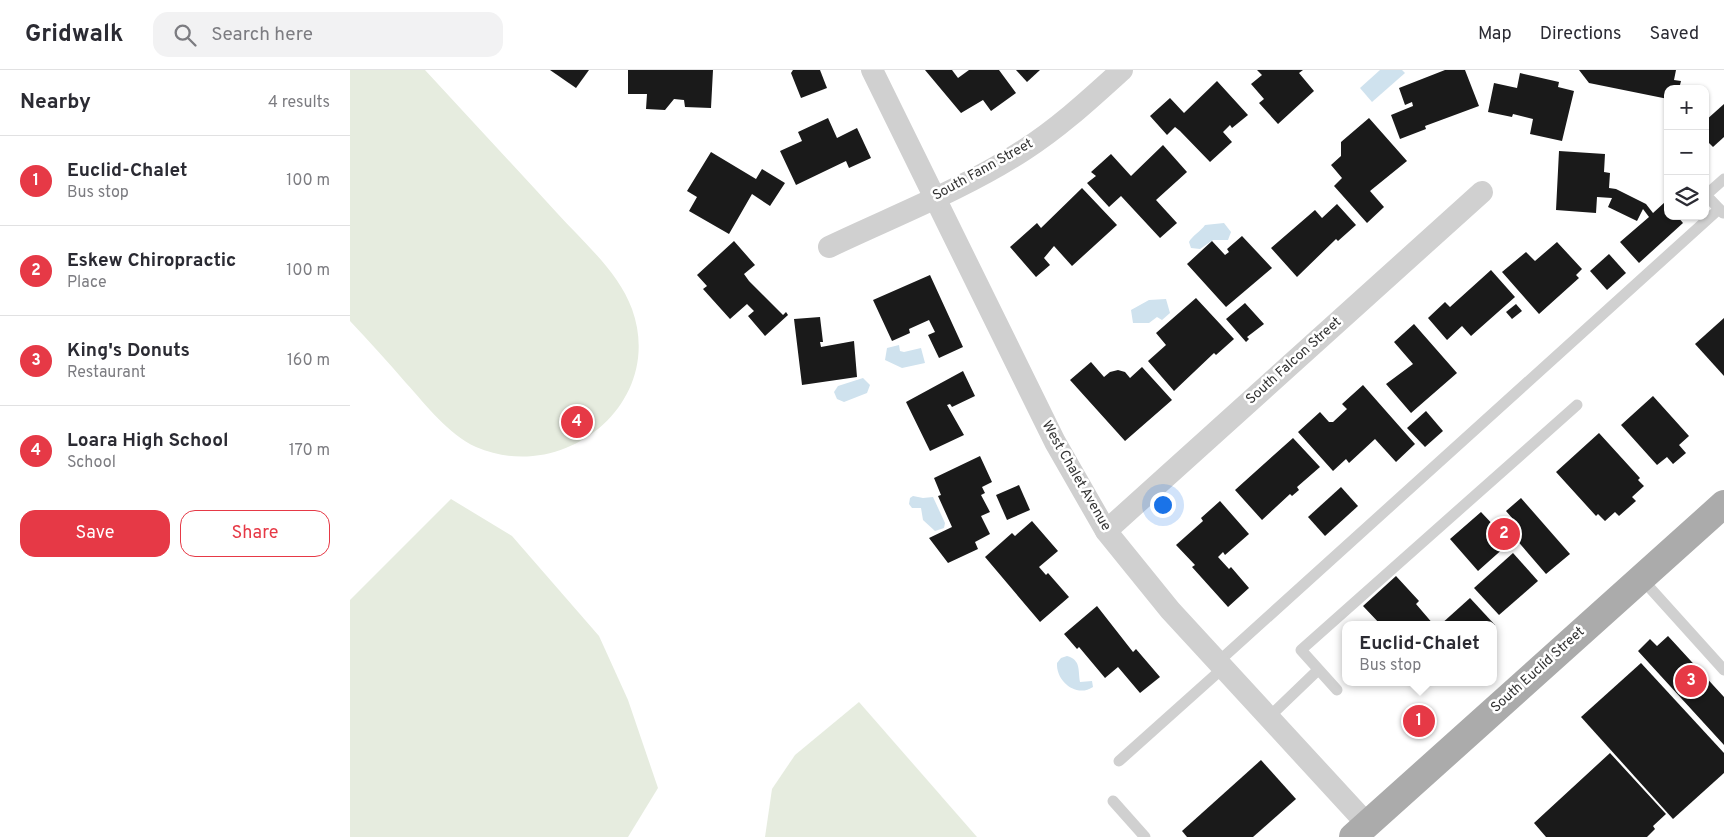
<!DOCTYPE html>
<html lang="en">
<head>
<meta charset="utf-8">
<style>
	:root { --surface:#fff; --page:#f2f2f3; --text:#2b2b33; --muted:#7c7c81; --line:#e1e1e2; --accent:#e63946 }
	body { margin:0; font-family:Overpass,sans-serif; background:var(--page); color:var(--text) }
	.controls { position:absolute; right:15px; top:15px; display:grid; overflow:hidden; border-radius:10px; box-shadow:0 1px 4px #0004 }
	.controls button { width:45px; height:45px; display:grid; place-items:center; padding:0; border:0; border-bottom:1px solid var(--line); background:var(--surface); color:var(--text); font:25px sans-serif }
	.you { position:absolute; left:812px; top:434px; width:18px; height:18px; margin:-12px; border:4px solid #fff; border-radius:50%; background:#1a73e8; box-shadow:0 0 0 8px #1a73e833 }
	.badge { display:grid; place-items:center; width:32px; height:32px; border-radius:50%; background:var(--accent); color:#fff; font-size:16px; font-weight:700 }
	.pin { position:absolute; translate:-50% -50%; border:2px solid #fff; box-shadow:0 1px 5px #0006 }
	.popup { position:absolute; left:992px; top:551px; width:155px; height:65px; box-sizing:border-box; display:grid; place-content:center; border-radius:10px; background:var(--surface); filter:drop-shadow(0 1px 4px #0005); font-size:16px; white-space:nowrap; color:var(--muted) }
	.popup b { font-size:19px; color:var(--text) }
	.popup::after { content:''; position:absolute; left:50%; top:100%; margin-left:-10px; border:10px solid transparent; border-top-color:var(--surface) }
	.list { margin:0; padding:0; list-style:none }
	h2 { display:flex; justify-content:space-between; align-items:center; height:65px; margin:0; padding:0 20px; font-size:21px }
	h2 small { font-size:16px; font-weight:400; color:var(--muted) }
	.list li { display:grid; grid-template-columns:32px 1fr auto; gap:15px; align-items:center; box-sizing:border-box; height:90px; padding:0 20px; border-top:1px solid var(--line) }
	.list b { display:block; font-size:19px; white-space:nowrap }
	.list p { margin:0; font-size:16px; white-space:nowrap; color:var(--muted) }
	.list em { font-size:16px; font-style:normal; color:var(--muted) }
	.actions { display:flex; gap:10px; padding:15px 20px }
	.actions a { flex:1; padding:11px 0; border:1px solid var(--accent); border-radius:15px; text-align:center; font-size:18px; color:var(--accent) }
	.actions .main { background:var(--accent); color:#fff }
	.icon { flex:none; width:28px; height:28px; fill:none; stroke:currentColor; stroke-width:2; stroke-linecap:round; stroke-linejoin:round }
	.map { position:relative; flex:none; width:1374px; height:767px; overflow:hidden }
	header { display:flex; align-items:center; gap:30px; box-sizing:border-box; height:70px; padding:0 25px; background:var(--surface); border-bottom:1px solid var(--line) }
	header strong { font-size:24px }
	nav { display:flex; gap:28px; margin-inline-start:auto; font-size:18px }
	.search { width:350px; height:45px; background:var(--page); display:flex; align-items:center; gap:12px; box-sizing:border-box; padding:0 18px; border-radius:15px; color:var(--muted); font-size:19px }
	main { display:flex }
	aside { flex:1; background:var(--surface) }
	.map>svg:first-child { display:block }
	.green { fill:#e6ecdf }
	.water { fill:#cfe2ee }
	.building { fill:#1a1a1a }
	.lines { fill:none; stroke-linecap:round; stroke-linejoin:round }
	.lane { stroke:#d0d0d0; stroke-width:11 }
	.street { stroke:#d0d0d0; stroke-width:22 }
	.primary { stroke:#ababab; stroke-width:28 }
	.labels { text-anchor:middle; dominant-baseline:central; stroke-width:5; stroke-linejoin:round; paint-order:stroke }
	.street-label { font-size:14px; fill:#333; stroke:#fff }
</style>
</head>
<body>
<header>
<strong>Gridwalk</strong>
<div class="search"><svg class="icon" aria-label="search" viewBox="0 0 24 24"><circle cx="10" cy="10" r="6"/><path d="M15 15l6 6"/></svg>Search here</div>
<nav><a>Map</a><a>Directions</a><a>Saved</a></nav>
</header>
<main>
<aside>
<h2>Nearby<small>4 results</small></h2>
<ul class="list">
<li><span class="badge">1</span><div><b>Euclid-Chalet</b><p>Bus stop</p></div><em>100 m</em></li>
<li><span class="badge">2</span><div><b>Eskew Chiropractic</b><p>Place</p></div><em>100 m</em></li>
<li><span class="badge">3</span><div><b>King's Donuts</b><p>Restaurant</p></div><em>160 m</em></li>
<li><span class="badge">4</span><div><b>Loara High School</b><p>School</p></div><em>170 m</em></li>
</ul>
<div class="actions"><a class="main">Save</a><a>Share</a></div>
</aside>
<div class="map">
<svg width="1374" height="767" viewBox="0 0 1374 767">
	<rect width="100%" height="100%" fill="#fff"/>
	<!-- green -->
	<g class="green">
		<path d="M0,0h75c44,48 88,95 132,143 26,29 61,58 75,96 34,94 -68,176 -156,138 -28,-13 -49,-41 -70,-64 -18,-21 -37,-42 -56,-62z"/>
		<path d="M101,429l61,37 87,100 29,64 30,88 -30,49h-278v-237z"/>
		<path d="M509,632l118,135h-212l7,-48 23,-34z"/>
	</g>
	<!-- water -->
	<g class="water">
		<path d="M1030,0h22l3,3 -33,29 -12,-14z"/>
		<path d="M874,153l7,9 -3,8h-15l-13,9 -9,-1 -2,-6c3,-6 12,-11 16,-17z"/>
		<path d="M816,229l4,14 -8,7 -5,-3 -8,6h-16l-2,-13 18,-10z"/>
		<path d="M549,275l1,6 4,1 17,-4 4,15 -23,5 -17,-8 2,-12z"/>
		<path d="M513,308l7,7 -3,8 -23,9 -7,-3 -3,-7 4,-6z"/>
		<path d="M563,426l10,2 10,-1 12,26 -1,5 -9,3 -12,-11 -2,-12h-9l-3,-4 1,-6z"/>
		<path d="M717,586c14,4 11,14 13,26l12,-1 1,6c-16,11 -37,-5 -36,-24l4,-5z"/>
	</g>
	<!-- building -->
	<g class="building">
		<path d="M200,0h39l-13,18z"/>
		<path d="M278,0h85l-2,38 -26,-1 -1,-7 -10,-1 -9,11 -19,-1 1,-15h-19z"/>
		<path d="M443,0h27l7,18 -26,10 -10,-25z"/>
		<path d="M575,0h27l6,8 11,-8h30l17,23 -25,18 -8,-11 -22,13z"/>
		<path d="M666,0h24l-13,12z"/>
		<path d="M907,0h46l-4,3 15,18 -36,33 -19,-21 5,-4 -13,-15 11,-9z"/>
		<path d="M1095,0h20l14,36 -54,20 1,3 -26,10 -9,-24 22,-9 -1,-4 -7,3 -6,-17z"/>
		<path d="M1229,0h97l-2,10 7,1 -2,8h-11v10l-79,-16z"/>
		<path d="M1170,3l39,9 -1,5 16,4 -12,50 -32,-7 3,-15 -20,-5 -1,3 -24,-5 6,-29 23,5z"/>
		<path d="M867,11l31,34 -16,13 -2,-3 -7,7 9,10 -22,20 -30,-31 -5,-4 -8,8 -17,-19 20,-18 14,15z"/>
		<path d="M1374,34v33l-11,10 -8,-8v-18z"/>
		<path d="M478,48l9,20 20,-10 14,30 -22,10 -3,-7 -50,24 -16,-34 22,-10 -4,-9z"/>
		<path d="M1019,48l38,43 -37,30 14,16 -17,16 -33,-37 8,-8 -11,-13 10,-9v-14z"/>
		<path d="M813,75l24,27 -31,28 21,23 -17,15 -39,-42 -12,11 -22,-24 9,-7 -5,-4 20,-18 20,22z"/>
		<path d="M1209,81l46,3 -1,18 6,1 -1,15 7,1 30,15 7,9 12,-11 3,3v11h9l6,7 -44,40 -19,-21 29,-25 -6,-8 -6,12 -29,-14 4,-9 -15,-1 -1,16 -40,-3z"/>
		<path d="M361,82l45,27 6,-10 23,14 -15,23 -18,-12 -23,40 -40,-23 8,-14 -10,-6z"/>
		<path d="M732,118l35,37 -45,41 -18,-20 -10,12 6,7 -14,12 -26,-30 27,-24 4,5z"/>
		<path d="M987,134l19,21 -18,16 -2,-2 -39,38 -26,-29 44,-38 7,8z"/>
		<path d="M892,166l30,32 -46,39 -39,-43 25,-23 13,14 4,-3 -2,-3z"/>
		<path d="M384,171l21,24 -11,9 5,7 34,34 3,-3 2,3 -23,21 -17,-20 6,-5 -7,-7 -17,15 -27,-30 4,-3 -10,-11z"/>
		<path d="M1207,172l25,27 -6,6 3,3 -40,36 -37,-42 24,-20 9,9z"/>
		<path d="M1259,184l17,19 -19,17 -17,-19z"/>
		<path d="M1141,200l24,27 -44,39 -9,-10 -15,14 -19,-22 17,-16 5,5z"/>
		<path d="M580,205l33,72 -24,11 -11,-23 7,-3 -6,-12 -20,9 1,4 -18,8 -19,-41z"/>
		<path d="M846,228l38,41 -18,16 -2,-2 -40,38 -26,-30 18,-16 -10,-12z"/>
		<path d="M895,233l19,21 -17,13 2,2 -3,3 -20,-23z"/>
		<path d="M1166,234l6,7 -10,8 -6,-7z"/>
		<path d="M470,247l3,25h-3l1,5 33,-6 3,36 -55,8 -8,-66z"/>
		<path d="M1374,248v58l-29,-32z"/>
		<path d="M1064,254l43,49 -46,40 -25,-29 27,-20 -19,-22z"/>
		<path d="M741,292l13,15 6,-5 8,-2 7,2 5,6 12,-11 30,33 -47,41 -55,-61z"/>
		<path d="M613,301l12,25 -23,11 -2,-3 -3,1 17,30 -34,16 -24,-49z"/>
		<path d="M1013,315l52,59 -19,18 -21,-23 -26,24 -3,-4 -13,12 -35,-39 22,-20 9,10h4l14,-13 -5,-5z"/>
		<path d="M1303,326l36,40 -10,9 7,8 -13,11 -6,-7 -10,8 -36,-40z"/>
		<path d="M1076,341l17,20 -18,16 -18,-19z"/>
		<path d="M1249,363l41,45 -2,2 6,6 -12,11 4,4 -17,15 -4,-4 -10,9 -7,-7 -2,2 -40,-44z"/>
		<path d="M943,368l27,29 -23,20 2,3 -7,6 -2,-2 -28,26 -27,-30z"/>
		<path d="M630,386l12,26 -10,5 3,6 -4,2 9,17 -9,4 9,18 -15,8 3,7 -30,14 -19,-25 23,-11 -14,-31 3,-1 -7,-17z"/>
		<path d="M669,415l11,25 -23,10 -11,-25z"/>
		<path d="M991,417l17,19 -33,30 -17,-19z"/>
		<path d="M1171,428l49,56 -24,20 -31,-36 -37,33 -28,-32 31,-27 17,18 14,-12 -6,-7z"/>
		<path d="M870,431l29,33 -24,21 -2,-3 -5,5 11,12 2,-2 18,21 -21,19 -36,-40 3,-2 -19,-20 27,-24 -2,-3z"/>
		<path d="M682,451l26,30 -19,16 7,8 2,-2 21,24 -29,25 -55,-65 27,-24 3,3z"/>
		<path d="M1163,483l25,28 -39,34 -25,-27z"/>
		<path d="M1046,506l23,25 -3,3 18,21h-53l-18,-19z"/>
		<path d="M1120,528l25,27h-55z"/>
		<path d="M747,536l36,46 3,-3 24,28 -20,16 -22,-26 -13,11 -26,-31 -2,2 -13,-15z"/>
		<path d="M1318,566l56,61v48l-86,-94 12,-12 7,7z"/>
		<path d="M1291,593l83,90v20l-51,46 -92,-102z"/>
		<path d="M1260,683l56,61 -13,12 2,3 -8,8h-101l-12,-14z"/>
		<path d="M911,690l35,39 -43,38h-66l-5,-6z"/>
	</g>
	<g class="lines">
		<!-- lane -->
		<g class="lane">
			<path d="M1373,143l-17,-18 18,-16"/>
			<path d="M1291,508l83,92"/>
			<path d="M868,592l501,-453"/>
			<path d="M987,620l-36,-40 276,-245"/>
			<path d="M919,647l49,-47"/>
			<path d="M769,691l104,-93"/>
			<path d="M763,731l32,36"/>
		</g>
		<!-- street -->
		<g class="street">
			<path d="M522,0l183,372 51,89 64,79 197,214"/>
			<path d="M479,177c65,-31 135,-58 195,-97 36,-23 67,-52 98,-80"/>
			<path d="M756,461l376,-339"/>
		</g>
		<!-- primary -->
		<path class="primary" d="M1003,767l371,-333"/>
	</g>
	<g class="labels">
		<!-- street labels -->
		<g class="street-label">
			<text transform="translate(633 100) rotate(-29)">South Fann Street</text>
			<text transform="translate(944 291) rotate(-42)">South Falcon Street</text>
			<text transform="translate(726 406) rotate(60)">West Chalet Avenue</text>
			<text transform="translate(1188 600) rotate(-42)">South Euclid Street</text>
		</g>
	</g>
</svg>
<div class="controls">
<button>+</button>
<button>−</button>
<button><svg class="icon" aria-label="layers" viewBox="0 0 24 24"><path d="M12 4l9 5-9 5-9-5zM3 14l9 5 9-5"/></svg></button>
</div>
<div class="you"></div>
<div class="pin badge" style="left:1069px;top:651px">1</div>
<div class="popup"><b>Euclid-Chalet</b>Bus stop</div>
<div class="pin badge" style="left:1154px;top:464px">2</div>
<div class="pin badge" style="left:1341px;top:611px">3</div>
<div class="pin badge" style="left:227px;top:352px">4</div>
</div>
</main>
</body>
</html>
